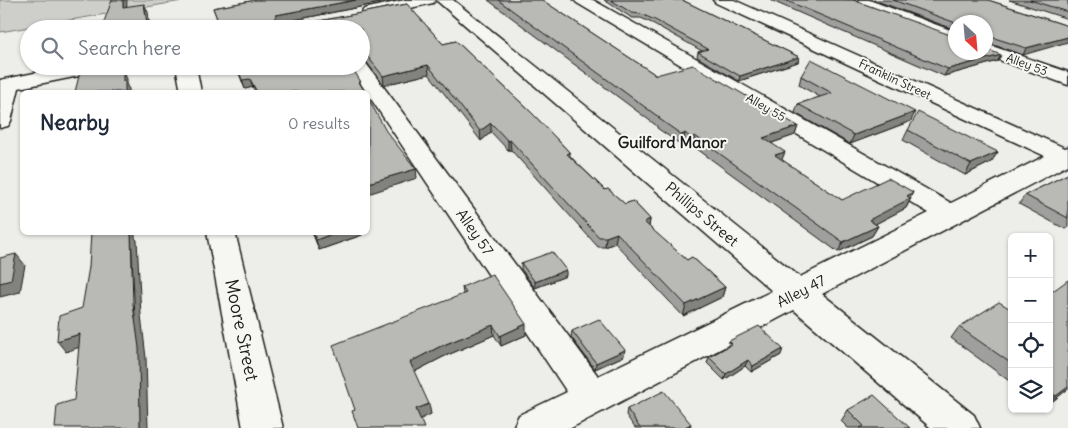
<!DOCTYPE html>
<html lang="en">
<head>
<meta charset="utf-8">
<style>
	:root { --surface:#fff; --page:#f6f6f7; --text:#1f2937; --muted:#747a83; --line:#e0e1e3 }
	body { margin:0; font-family:Delius,sans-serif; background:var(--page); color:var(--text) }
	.controls { position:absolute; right:15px; bottom:15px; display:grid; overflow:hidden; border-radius:8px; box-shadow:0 1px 4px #0004 }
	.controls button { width:45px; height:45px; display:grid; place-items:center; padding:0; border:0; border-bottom:1px solid var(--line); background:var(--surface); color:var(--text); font:25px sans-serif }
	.compass { position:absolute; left:948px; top:15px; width:45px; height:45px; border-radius:50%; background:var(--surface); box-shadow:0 1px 4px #0004; rotate:154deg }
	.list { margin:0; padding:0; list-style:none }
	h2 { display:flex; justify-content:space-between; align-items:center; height:65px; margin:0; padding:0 20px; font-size:21px }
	h2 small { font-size:16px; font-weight:400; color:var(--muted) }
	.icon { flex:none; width:28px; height:28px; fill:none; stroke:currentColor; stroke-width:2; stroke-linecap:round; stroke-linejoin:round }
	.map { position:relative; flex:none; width:1068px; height:428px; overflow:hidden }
	.search { position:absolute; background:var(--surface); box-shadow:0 1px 4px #0004; left:20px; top:20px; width:350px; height:55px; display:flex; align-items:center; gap:12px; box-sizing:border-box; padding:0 18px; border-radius:28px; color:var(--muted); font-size:19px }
	.panel { position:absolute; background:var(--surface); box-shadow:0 1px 4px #0004; left:20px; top:90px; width:350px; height:145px; border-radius:8px }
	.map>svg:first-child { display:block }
	.green { fill:#cececb; stroke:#757574 }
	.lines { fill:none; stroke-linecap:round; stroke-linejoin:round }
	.minor-casing { stroke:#1c1c1c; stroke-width:3 }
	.minor { fill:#f6f6f2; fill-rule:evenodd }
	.wall { fill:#9f9f9d; stroke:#1c1c1c }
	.shaded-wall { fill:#82827f; stroke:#1c1c1c }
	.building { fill:#b9b9b6; stroke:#1c1c1c }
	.labels { text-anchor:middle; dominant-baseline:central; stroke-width:4; stroke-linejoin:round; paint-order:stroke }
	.far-street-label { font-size:12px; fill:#1c1c1c; stroke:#f6f6f2 }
	.street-label { font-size:15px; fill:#1c1c1c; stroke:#f6f6f2 }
	.neighbourhood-label { font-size:16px; font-weight:bold; fill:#1c1c1c; stroke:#f6f6f2 }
	.near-street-label { font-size:18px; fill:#1c1c1c; stroke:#f6f6f2 }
</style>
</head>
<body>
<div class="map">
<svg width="1068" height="428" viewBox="0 0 1068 428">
	<rect width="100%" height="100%" fill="#edede9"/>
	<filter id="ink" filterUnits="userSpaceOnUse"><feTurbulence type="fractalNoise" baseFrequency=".02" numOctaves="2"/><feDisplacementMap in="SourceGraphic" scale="10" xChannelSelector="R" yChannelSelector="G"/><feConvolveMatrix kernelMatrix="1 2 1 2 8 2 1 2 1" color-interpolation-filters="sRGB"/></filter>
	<g filter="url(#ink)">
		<!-- green -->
		<path class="green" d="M0,0h188l-188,32z"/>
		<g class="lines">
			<defs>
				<g id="minor">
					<path d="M405,0h48l347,277 129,-64 -352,-210 -3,-3h19l358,203 94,-47 -329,-153 -3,-3h21l331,148 3,-1v18l-246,129 152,121 6,13h-49l-137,-118 -223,118h-58l6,-13 48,-23 -218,-326h12v-5l4,1 233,314 174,-85 -336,-291 -3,3 -63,14 -6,-2 -2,-3 2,-3z"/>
					<path d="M846,0h23l87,32v11l-107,-40z"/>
					<path d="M986,44l82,28v13l-88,-32 6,-1z"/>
					<path d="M69,66h39l-2,4 -7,2 -80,16 -8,33 -3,5 -8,2v-48z"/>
					<path d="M176,66h20l5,26h-20z"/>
					<path d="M207,232h28l48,196h-40z"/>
				</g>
			</defs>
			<!-- minor casing -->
			<use href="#minor" class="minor-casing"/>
			<!-- minor -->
			<use href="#minor" class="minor"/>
		</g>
		<!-- wall -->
		<g class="wall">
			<path d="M256,0h139l-110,22 24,1 98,-19 36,40 13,-3 77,73 37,39v3l35,34 3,-1 17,15 8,-3 17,18 -1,8 38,33 5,-3 33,30 -3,10 -39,19 -68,-73 -10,4h-7l-87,-97h-3l-17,-18 -10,9 -52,-67 -45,11 -19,-25h-4v-31h-140l-8,-21z"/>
			<path d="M488,0h54l114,75 142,51 -3,9 -23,8 10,17 60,40 71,-8 -3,6h1l-5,10 -31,16 3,2 -6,10 -34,16 -145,-106 -4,1 -5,-4 -4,1 -23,-16v-2z"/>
			<path d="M604,0h78l117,57 -1,5 -59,19 -42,-24 1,-5 4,-1 -48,-27 -13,-6h-9z"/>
			<path d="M770,0h83l148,55 -3,6 -54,15z"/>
			<path d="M874,0h114l80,26 -45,29 -35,-12 -2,-21h-30v8z"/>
			<path d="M1009,0h59v19z"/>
			<path d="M236,66h115l14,26h-110l-2,-5 -8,2z"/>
			<path d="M801,76l110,45 -61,23 -55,-31 3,-9 22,-7 -21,-12z"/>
			<path d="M908,130l90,22 -7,10 -26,13 -62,-35z"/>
			<path d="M1068,174v53l-3,2 -46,-25 6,-9z"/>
			<path d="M312,232h49l1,3 -43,15z"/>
			<path d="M521,263l45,13 -31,12 -14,-19z"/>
			<path d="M462,287l64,48 -25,11 -7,-11 -51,22 -29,15 17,42 -76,-4 108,-116z"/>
			<path d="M1049,294l19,95 -19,15z"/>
			<path d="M1012,310v73l-61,-45 8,-11z"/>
			<path d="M572,331l52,25 -29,13 -24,-32z"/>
			<path d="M729,341l52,14 -30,17 -6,-6 -21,14 -17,-17 2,-6 19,-11z"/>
			<path d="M627,409l64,15 -2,4h-54l-9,-13z"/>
			<path d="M848,410l62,18h-62l-7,-7z"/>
		</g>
		<!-- shaded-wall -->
		<g class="shaded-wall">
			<path d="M123,0h4l-1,15 -3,-8z"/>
			<path d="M356,0h39l-116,23 -6,-1 3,-7z"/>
			<path d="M144,4l4,8 2,17h-2z"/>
			<path d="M1068,37v5l-45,13 3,-7z"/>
			<path d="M1001,55l-3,6 -54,15 4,-7z"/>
			<path d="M799,57l-1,5 -59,19 1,-5z"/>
			<path d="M428,65l1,9 -45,11 -1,-9z"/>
			<path d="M119,66h5v6l3,7v7l2,3v3h-4l-6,-22z"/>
			<path d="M250,79l3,8 -8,2 -3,-9z"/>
			<path d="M915,112l-4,9 -61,23 4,-9z"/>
			<path d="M491,123v9l-10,9 -1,-10z"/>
			<path d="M798,126l-3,9 -35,12 3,-9z"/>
			<path d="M685,133l-1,10 -4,1 2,-9z"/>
			<path d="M695,136l-2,10 -4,1 2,-9z"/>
			<path d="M510,140l1,10h-3v-9z"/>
			<path d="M785,152l-4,10 -6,-7z"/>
			<path d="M998,152l-7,10 -26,13 6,-11z"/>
			<path d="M416,169l1,9 -49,16v-11z"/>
			<path d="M913,192l-3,7 1,-1 -5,10 -42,22 5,-10 38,-24z"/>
			<path d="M650,219l-1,10 -5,-7z"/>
			<path d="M878,226l-6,10 -34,16 5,-10z"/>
			<path d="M135,232v6l2,2 4,75 5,43 2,70h-8l-9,-195z"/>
			<path d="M337,232h24l1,3 -43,15 -3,-10z"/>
			<path d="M617,233l-2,10 -10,4 1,-10z"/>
			<path d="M16,254l9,11 -5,27 -20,5v-14z"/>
			<path d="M566,270v6l-31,12v-6z"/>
			<path d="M725,287l-3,10 -39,19 3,-11z"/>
			<path d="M526,324v11l-25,11 -1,-10z"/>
			<path d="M493,325l1,10 -51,22 -31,16 -2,-11 31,-16z"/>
			<path d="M80,334l8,10 -22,8 -9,-11z"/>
			<path d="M783,349l-2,6 -30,17 2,-6z"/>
			<path d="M625,350l-1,6 -29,13 1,-6z"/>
			<path d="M748,360l-3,6 -21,14 2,-6z"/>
			<path d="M1068,387v2l-19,15v-2l7,-6z"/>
			<path d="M429,404l2,10 -12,6 -3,-11z"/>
			<path d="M691,424l-2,4h-6z"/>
		</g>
		<!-- building -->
		<g class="building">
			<path d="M112,0h11v7l21,-3 4,25h-54l8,-2z"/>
			<path d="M256,0h100l-80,15 -3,7 36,1 98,-19 36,40 13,-3 77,73 37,39 -3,1 38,36 3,-1 17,15 8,-3 17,18 -6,3 43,38 5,-3 33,30 -39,18 -69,-72 -11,4h-7l-89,-97 -2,1 -17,-18 -11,8 -52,-66 -45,11 -19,-24h-3v-23h-140l-8,-21z"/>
			<path d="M498,0h44l114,75 37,-10 105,61 -35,12 22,14 -10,3 67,45 46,-22 25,14 -6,4 4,2 -42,22 9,6 -35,16 -148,-106 -4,2 -6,-5 -3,2 -24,-17h2z"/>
			<path d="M611,0h71l117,57 -59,19 -42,-24 10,-3 -53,-29 -14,-6 -9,-1z"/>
			<path d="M785,0h68l103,37v15h30v-3l15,6 -53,14z"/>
			<path d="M893,0h95l80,26v5h-1l1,1v5l-42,11 -38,-12 -1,8 -1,1v-23l-30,1z"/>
			<path d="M1030,0h38v12z"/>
			<path d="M811,59l104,53 -61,23 -56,-31 34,-11 -31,-17z"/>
			<path d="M87,66h32v4h4v11l2,-1v12h-50l6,-24z"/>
			<path d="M237,66h114l10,16h-2l6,10h-108l-7,-13 -8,1z"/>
			<path d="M368,98l18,33 30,38 -48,14z"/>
			<path d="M918,112l80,40 -27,12 -63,-34z"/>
			<path d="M1068,174v44l-43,-23z"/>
			<path d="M91,232h40l2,72 6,44 1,80h-85l2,-23 17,-5 6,-66 -23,7 2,-25 23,-8 7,-41z"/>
			<path d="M313,232h24l-21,8z"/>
			<path d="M552,252l14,18 -31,12 -14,-19z"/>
			<path d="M16,254l-5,26 -11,3v-25z"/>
			<path d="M492,274l34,50 -26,12 -7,-11 -52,21 -31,16 19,42 -13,5 8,19h-66l-6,-17 3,-1 -22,-65 133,-52 -4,-6z"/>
			<path d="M1068,280v107l-12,9 -7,-5v-97z"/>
			<path d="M999,302l13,8v54l-53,-37z"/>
			<path d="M599,319l26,31 -29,13 -24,-32z"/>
			<path d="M759,326l24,23 -30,17 -5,-6 -22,14 -17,-17 23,-13 -3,-3z"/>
			<path d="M664,391l27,33 -8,4h-43l-13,-19z"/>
			<path d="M874,395l36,33h-50l4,-2 -16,-16z"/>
		</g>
	</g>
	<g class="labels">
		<!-- far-street labels -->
		<g class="far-street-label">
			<text transform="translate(1027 64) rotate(20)">Alley 53</text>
			<text transform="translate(895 79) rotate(25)">Franklin Street</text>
			<text transform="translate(766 107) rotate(30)">Alley 55</text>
		</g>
		<!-- street labels -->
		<g class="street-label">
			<text transform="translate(702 214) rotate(40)">Phillips Street</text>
			<text transform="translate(475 232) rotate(55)">Alley 57</text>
			<text transform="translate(801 291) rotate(-27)">Alley 47</text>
		</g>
		<!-- neighbourhood labels -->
		<g class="neighbourhood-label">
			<text x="672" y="142">Guilford Manor</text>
		</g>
		<!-- near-street labels -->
		<g class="near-street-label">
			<text transform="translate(242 330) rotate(78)">Moore Street</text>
		</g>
	</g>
</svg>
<div class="controls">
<button>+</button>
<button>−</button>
<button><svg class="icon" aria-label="locate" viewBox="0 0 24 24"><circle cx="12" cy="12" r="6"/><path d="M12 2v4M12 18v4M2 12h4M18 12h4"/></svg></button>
<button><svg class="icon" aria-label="layers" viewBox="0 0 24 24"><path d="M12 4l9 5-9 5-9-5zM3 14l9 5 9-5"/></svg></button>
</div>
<svg class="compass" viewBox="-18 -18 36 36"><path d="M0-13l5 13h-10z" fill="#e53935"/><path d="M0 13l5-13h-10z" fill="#747a83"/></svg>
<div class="search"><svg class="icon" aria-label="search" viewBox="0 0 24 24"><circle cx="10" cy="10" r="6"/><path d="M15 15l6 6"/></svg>Search here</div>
<section class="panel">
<h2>Nearby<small>0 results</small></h2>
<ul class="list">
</ul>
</section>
</div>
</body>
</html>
